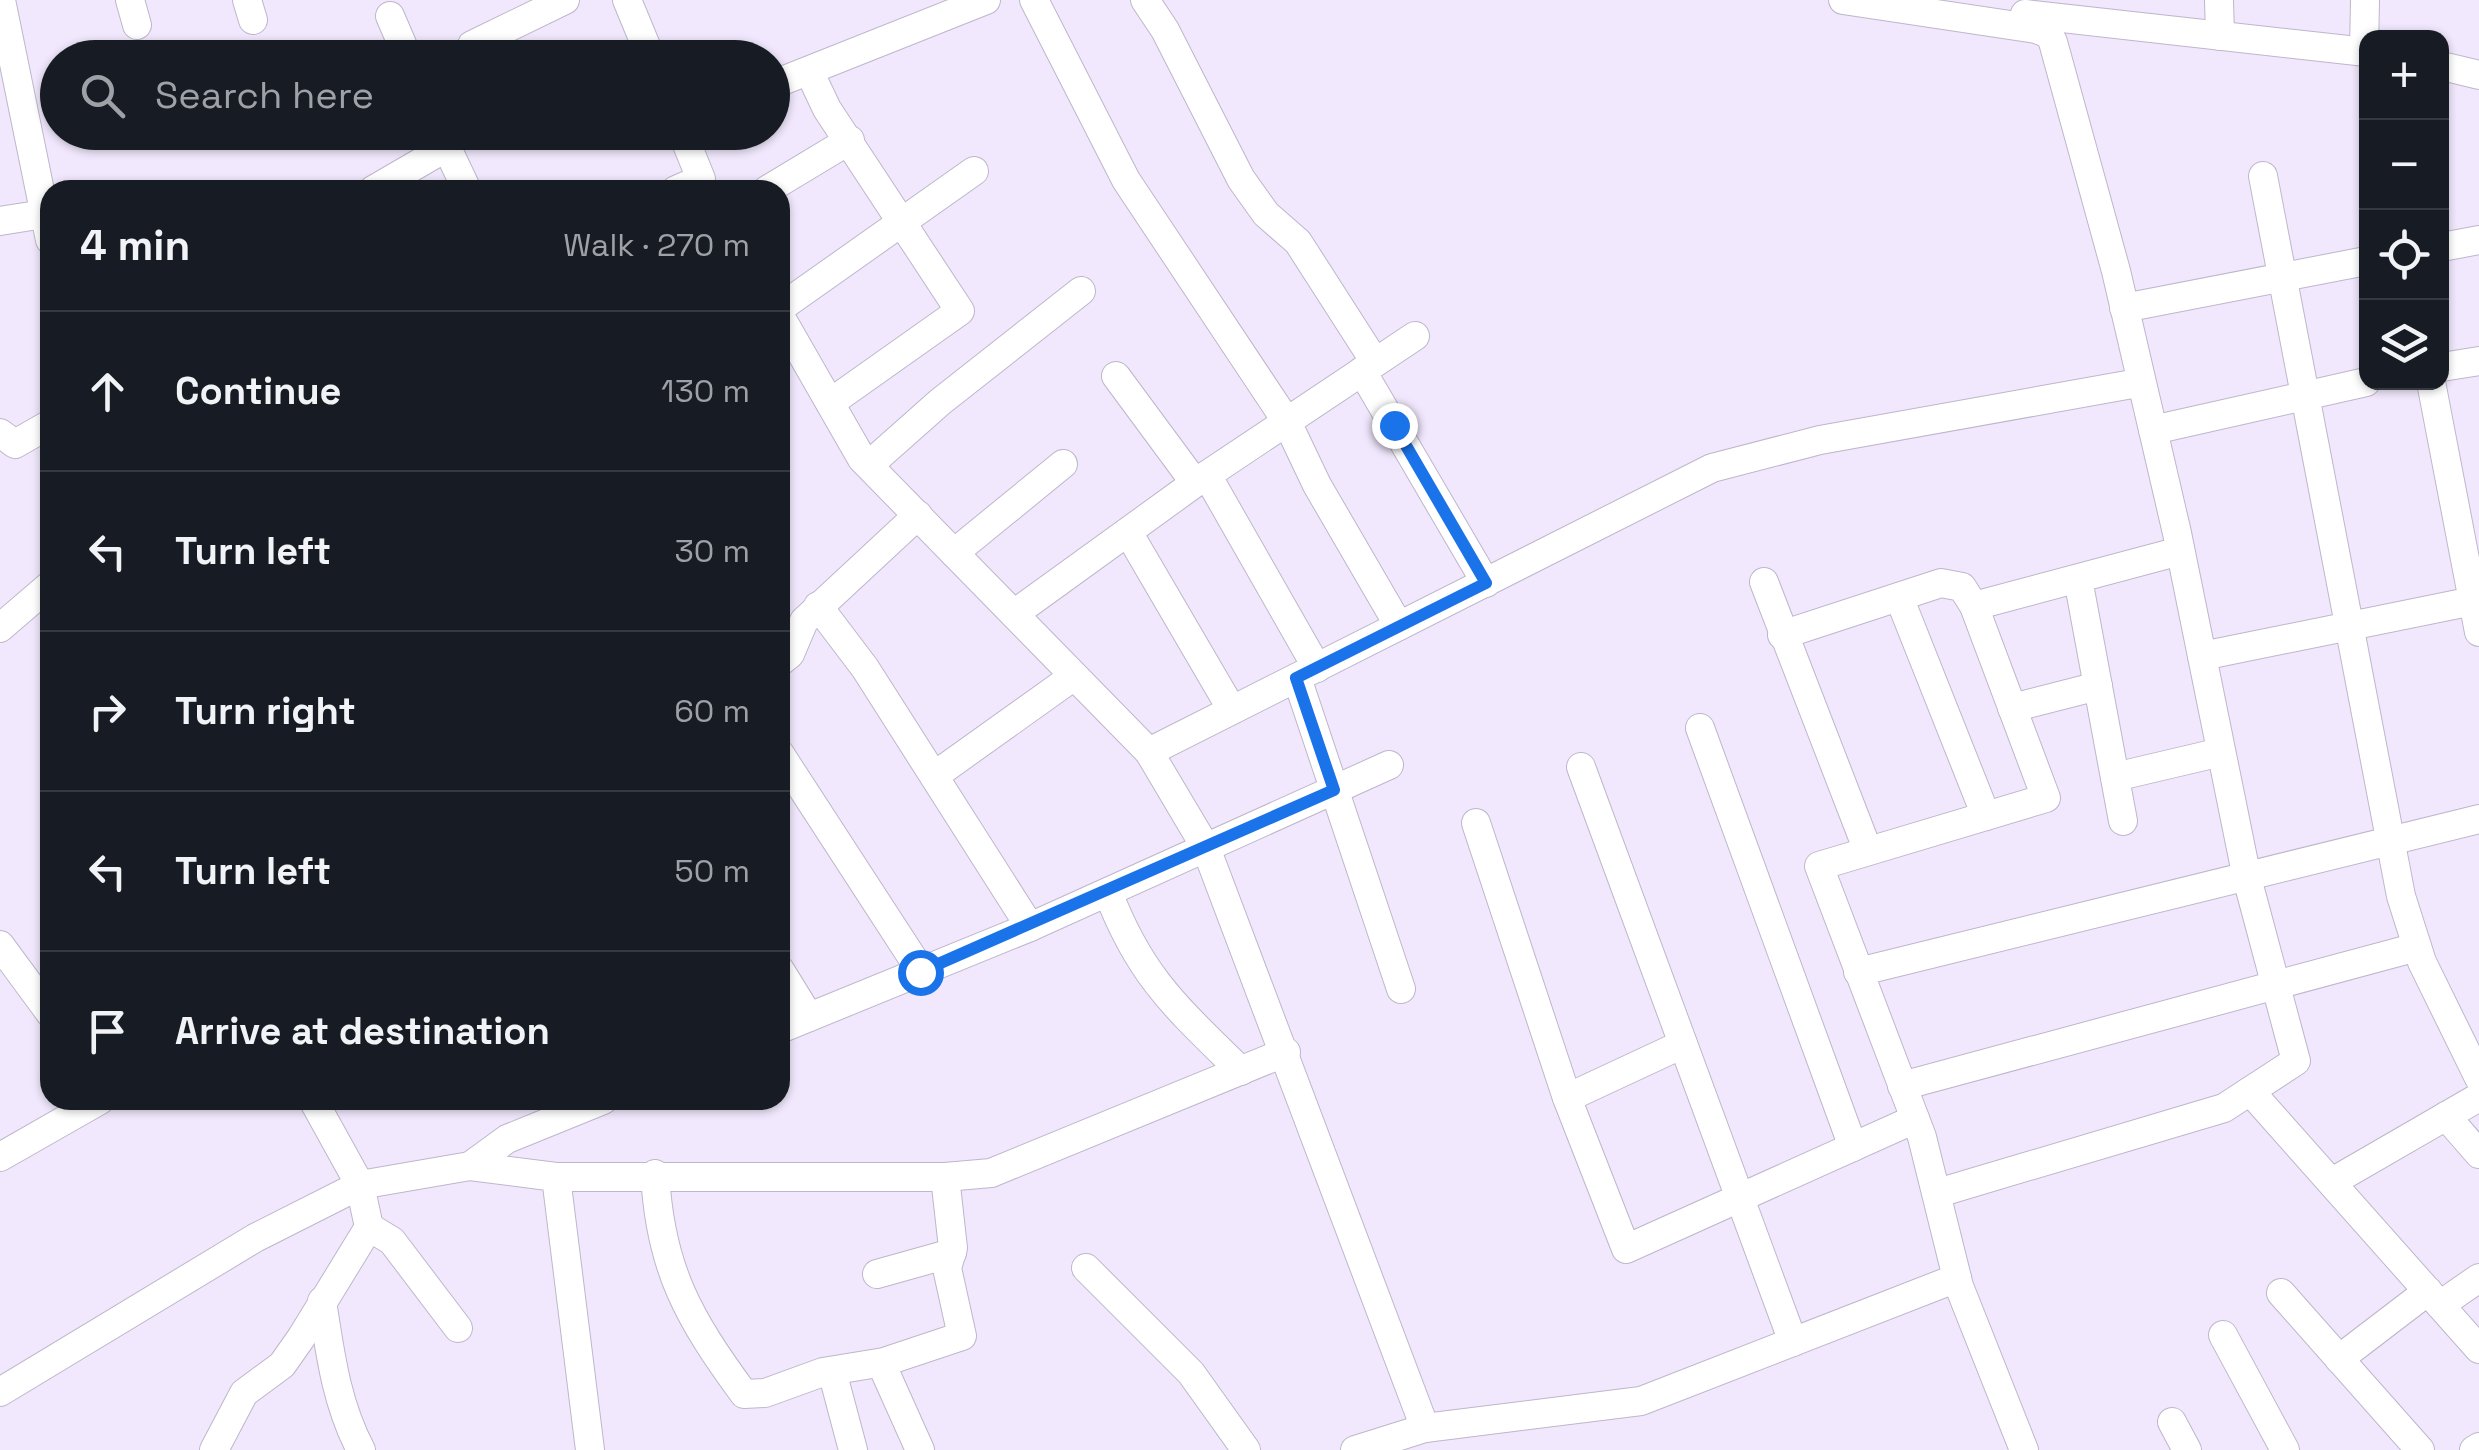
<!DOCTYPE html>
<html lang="en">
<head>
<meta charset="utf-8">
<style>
	:root { --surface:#171b24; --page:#20242c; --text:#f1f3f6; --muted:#9ea1a6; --line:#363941 }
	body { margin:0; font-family:"Space Grotesk",sans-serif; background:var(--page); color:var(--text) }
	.controls { position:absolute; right:30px; top:30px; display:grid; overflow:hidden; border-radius:20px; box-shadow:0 2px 8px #0004 }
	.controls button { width:90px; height:90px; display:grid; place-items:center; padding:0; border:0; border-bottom:2px solid var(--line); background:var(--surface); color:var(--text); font:50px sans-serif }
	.stop { position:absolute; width:30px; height:30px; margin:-22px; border:8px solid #1a73e8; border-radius:50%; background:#fff }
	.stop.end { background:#1a73e8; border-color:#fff; box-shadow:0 2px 10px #0008 }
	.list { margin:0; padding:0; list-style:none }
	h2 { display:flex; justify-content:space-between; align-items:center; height:130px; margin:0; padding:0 40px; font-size:42px }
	h2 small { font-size:32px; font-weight:400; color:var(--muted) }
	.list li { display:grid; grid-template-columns:65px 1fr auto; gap:30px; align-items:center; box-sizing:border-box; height:160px; padding:0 40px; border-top:2px solid var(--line) }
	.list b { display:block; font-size:38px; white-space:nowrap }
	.list em { font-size:32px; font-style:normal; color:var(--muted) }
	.icon { flex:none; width:55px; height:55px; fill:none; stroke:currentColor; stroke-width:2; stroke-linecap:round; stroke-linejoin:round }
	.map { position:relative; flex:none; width:2479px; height:1450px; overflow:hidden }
	.search { position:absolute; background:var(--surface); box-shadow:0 2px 8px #0004; left:40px; top:40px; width:750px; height:110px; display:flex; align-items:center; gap:25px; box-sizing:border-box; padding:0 35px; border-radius:55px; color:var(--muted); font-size:38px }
	.panel { position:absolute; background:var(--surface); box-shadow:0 2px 8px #0004; left:40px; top:180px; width:750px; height:930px; border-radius:30px }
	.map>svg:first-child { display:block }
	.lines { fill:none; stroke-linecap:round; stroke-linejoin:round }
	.minor-casing { stroke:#beb6ca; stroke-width:30 }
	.minor { stroke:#fff; stroke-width:28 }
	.route { stroke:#1a73e8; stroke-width:12 }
</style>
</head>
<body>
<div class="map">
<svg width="2479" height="1450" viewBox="0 0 2479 1450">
	<rect width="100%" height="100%" fill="#f1e8fd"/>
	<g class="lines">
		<defs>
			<g id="minor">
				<path d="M1,0l49,240"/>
				<path d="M130,0l7,25"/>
				<path d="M247,0l6,20"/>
				<path d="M627,0l24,58"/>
				<path d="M1034,0l92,180 161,242 30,63 82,141"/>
				<path d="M1145,0l20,30 76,149 25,35 32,28 77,120"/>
				<path d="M1843,0l193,29 13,5 4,8 63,229 61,262 70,345 49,183 -72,47 -286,85"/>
				<path d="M2219,0l1,36"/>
				<path d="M2025,14l341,38"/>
				<path d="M390,16l18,42"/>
				<path d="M2364,52l1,-52"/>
				<path d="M471,58l1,-13 93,-45"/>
				<path d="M2442,66l37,9"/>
				<path d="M809,71l18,38 133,202 -130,92"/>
				<path d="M772,85l214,-85"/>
				<path d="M440,133l27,57"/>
				<path d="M2263,176l138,720 21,66 57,116"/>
				<path d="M373,190l74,-43"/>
				<path d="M676,190l25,-11 -19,-47"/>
				<path d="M767,190l83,-50"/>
				<path d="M0,221l44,-7"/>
				<path d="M2442,247l37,-7"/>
				<path d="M780,308l194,-137"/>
				<path d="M2124,308l242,-47"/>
				<path d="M780,316l82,143 287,293 57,96 219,580 216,-27 316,-123"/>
				<path d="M2442,367l37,-6"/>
				<path d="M1362,371l124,212"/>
				<path d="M1116,376l79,107"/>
				<path d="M2431,382l48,250"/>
				<path d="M2153,430l213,-48"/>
				<path d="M0,433l15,11 35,-20"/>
				<path d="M869,465l71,-63 141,-111"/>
				<path d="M1207,475l110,193"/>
				<path d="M1128,532l104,178"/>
				<path d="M954,553l109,-89"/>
				<path d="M2078,579l45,242"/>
				<path d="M1764,582l104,269"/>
				<path d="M1899,597l87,219"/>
				<path d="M818,606l47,62 165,259"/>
				<path d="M1974,606l206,-55"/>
				<path d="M1014,614l181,-131 220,-147"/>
				<path d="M0,628l50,-43"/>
				<path d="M1782,635l159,-52 21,4 12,19 72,192 -227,68 103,271 37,149 65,164"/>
				<path d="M2202,656l271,-55"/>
				<path d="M780,662l10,-8 14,-33 114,-106"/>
				<path d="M1297,678l104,311"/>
				<path d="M2012,708l86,-22"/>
				<path d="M1700,728l153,419"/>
				<path d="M1149,752l563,-284 108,-28 318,-57"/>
				<path d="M780,754l141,217"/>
				<path d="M1581,767l212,575"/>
				<path d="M934,776l140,-100"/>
				<path d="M2115,777l106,-25"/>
				<path d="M1476,823l91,275 59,151 289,-130"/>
				<path d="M1108,892c32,85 70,117 133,179"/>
				<path d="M0,945l50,68"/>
				<path d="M780,970l29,47"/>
				<path d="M1858,972l621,-153"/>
				<path d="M780,1029l250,-102 359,-162"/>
				<path d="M1902,1086l515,-139"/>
				<path d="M2250,1091l229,258"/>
				<path d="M1567,1098l116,-54"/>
				<path d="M313,1100l47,85 110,-19"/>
				<path d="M2446,1116l33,38"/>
				<path d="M0,1157l100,-57"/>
				<path d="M655,1174c5,95 34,145 89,220l21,-1 58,-21 61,-10 78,-26 -15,-68 6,-20 -8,-71"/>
				<path d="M556,1177h389l46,-4 295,-121"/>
				<path d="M2332,1182l147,-85"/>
				<path d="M369,1227l23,14 66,87"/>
				<path d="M1086,1268l105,105 55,77"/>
				<path d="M877,1274l75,-21"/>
				<path d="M2281,1293l139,157"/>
				<path d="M322,1301c8,51 14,102 39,149"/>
				<path d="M2440,1305l39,-27"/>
				<path d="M2223,1335l62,115"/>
				<path d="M2339,1359l89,-68"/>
				<path d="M881,1363l39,87"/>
				<path d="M832,1371l21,79"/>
				<path d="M0,1392l255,-154 105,-53 9,42 -68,111 -19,27 -38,28 -30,57"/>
				<path d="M2172,1422l15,28"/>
				<path d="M590,1450l-34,-273 -86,-11 37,-27 96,-39"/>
				<path d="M1355,1450l70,-22"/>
				<path d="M2474,1450l5,-3"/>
			</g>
		</defs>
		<!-- minor casing -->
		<use href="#minor" class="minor-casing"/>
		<!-- minor -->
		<use href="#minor" class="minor"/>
	</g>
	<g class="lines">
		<!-- route -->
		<path class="route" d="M920,972l414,-182 -38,-112 190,-95 -92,-158"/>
	</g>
</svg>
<div class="controls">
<button>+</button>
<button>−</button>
<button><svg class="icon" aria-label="locate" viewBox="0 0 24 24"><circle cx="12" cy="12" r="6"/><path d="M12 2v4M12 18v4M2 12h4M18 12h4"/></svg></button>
<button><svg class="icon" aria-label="layers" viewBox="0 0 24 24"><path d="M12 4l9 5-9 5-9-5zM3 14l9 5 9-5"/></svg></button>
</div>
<div class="stop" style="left:920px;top:972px"></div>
<div class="stop end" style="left:1394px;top:425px"></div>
<div class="search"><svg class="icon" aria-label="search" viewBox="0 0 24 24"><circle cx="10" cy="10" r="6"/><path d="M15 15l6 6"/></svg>Search here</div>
<section class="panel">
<h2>4 min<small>Walk · 270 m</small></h2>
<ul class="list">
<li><svg class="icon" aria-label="ahead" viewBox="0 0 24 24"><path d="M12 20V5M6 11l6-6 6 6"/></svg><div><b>Continue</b></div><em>130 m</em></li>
<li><svg class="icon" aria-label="left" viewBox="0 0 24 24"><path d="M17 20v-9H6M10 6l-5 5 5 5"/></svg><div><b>Turn left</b></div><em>30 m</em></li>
<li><svg class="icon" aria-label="right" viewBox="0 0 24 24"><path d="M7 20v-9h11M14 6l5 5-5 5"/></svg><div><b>Turn right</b></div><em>60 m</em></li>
<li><svg class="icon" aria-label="left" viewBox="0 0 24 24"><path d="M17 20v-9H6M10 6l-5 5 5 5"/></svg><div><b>Turn left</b></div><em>50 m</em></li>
<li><svg class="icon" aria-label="arrive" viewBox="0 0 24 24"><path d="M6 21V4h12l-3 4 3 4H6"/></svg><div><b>Arrive at destination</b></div></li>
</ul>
</section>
</div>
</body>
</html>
